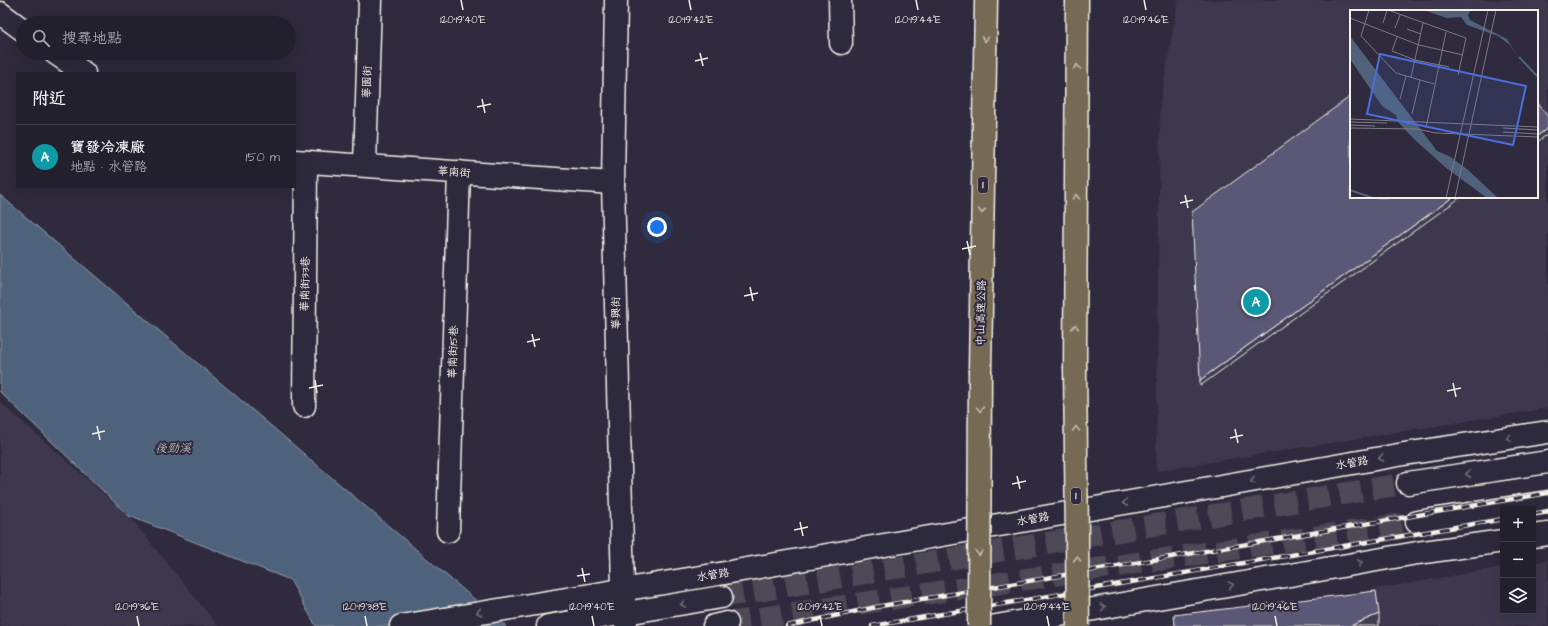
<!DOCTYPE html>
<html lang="zh-TW">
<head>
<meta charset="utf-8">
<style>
	:root { --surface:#23202e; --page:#2b2836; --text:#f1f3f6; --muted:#a3a3aa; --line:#403e4a; --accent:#bca0f2 }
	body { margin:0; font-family:"Architects Daughter","LXGW WenKai TC",sans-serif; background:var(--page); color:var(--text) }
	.controls { position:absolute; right:12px; bottom:12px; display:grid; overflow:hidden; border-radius:0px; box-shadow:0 4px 16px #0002 }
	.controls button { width:36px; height:36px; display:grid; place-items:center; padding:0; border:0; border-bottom:1px solid var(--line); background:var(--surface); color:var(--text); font:20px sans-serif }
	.you { position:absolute; left:657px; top:227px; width:14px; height:14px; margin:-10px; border:3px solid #fff; border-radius:50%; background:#1a73e8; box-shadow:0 0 0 6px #1a73e833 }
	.badge { display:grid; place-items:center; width:26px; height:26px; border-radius:50%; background:var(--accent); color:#fff; font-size:13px; font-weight:700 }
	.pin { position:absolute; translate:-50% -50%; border:2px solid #fff; box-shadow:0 1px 4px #0006 }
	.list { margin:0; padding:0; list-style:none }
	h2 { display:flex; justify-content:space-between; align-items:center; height:52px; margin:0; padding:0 16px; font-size:17px }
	h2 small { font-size:13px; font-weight:400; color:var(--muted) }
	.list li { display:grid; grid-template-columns:26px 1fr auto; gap:12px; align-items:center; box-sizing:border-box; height:64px; padding:0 16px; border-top:1px solid var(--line) }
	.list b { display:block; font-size:15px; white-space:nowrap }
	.list p { margin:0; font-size:13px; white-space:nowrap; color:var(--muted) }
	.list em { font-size:13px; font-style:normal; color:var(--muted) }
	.icon { flex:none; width:22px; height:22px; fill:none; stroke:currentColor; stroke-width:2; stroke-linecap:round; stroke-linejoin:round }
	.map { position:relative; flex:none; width:1548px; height:626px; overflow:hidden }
	.search { position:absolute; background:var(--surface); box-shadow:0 4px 16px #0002; left:16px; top:16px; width:280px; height:44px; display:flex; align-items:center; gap:10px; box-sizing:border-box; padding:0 14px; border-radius:22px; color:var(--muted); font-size:15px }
	.panel { position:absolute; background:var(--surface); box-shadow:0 4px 16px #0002; left:16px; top:72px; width:280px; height:116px; border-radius:0px }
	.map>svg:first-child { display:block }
	.built { fill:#3c384e; fill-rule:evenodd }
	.water { fill:#50627b; stroke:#929ba7 }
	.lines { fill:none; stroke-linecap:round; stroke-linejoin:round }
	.tertiary-tunnel { stroke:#4d4857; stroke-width:22; stroke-dasharray:22 11; stroke-linecap:butt }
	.minor-casing { stroke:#f4f1e8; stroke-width:25 }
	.tertiary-casing { stroke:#f4f1e8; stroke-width:25 }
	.motorway-casing { stroke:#f4f1e8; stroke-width:25 }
	.minor { stroke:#2f2a3d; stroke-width:22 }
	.tertiary { stroke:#2f2a3d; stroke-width:22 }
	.motorway { stroke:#766a54; stroke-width:22 }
	.rail-casing { stroke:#f4f1e8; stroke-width:4.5 }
	.rail { stroke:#2f2a3d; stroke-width:3; stroke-dasharray:9; stroke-linecap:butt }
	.motorway-bridge-casing { stroke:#f4f1e8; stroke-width:25; stroke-linecap:butt }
	.motorway-bridge { stroke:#766a54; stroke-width:22 }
	.shaded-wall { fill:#3f3e53; stroke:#f4f1e8 }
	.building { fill:#5a5976; stroke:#f4f1e8 }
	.oneway { stroke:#c2bbad }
	.oneway2 { stroke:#747079 }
	.ticks { fill:none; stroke:#f4f1e8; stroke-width:1.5 }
	.labels { text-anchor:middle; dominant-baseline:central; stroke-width:4; stroke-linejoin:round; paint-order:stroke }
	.shield { fill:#2f2a3d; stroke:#b9b5b5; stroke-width:1 }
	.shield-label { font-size:10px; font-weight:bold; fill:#f4f1e8 }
	.street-label { font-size:11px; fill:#f4f1e8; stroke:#2f2a3d }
	.water-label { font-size:12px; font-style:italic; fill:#b2b8bc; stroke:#2f2a3d }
	.inset-river { fill:none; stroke:#50627b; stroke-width:2 }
	.inset-road { fill:none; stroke:#7e7a81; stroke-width:1 }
	.view { fill:#486fdb; fill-opacity:0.15; stroke:#486fdb; stroke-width:2 }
	.inset-edge { fill:none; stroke:#f4f1e8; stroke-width:2 }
	.ticks-label { font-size:10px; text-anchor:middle; fill:#f4f1e8; stroke:#2f2a3d; stroke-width:4; stroke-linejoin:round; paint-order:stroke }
</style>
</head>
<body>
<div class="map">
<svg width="1548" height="626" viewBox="0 0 1548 626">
	<rect width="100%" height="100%" fill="#2f2a3d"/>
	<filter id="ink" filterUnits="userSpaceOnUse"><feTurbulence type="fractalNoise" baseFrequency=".025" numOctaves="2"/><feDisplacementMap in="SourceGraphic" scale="8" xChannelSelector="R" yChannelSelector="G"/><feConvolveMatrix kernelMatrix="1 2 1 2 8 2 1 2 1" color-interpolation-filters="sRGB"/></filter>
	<g filter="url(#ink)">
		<!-- built -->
		<g class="built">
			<path d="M1178,0h370v408l-392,63 4,-367zM1351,11h186v186h-186z"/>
			<path d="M0,402l129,114 89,110h-218z"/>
			<path d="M1548,560v66h-387l342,-59v44h30v-48z"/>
		</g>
		<!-- water -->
		<path class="water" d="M0,195l506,431h-190l-26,-46 -161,-64 -129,-124z"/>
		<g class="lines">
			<!-- tertiary-tunnel -->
			<g class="tertiary-tunnel">
				<path d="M721,597l687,-114"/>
				<path d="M727,623l690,-101"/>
			</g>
			<defs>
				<g id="minor">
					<path d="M616,0l-3,183 10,406 3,37"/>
					<path d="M840,0l1,43"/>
					<path d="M0,13l23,17"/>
					<path d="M55,53l29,20"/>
					<path d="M295,161l318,22"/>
					<path d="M365,165l5,-165"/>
					<path d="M304,406l2,-244"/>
					<path d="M448,531l11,-359"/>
					<path d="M1533,536l15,-2"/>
					<path d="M401,626l318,-52 685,-120 144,-22"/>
					<path d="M996,626l421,-73 86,-12"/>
				</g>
				<g id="tertiary">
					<path d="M1408,483l140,-21"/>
					<path d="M1417,522l131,-20"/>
					<path d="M548,626l173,-29"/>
					<path d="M714,626l13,-3"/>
				</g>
				<g id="motorway">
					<path d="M1075,366l2,-366"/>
					<path d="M980,370l6,-370"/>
				</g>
			</defs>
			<!-- minor casing -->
			<use href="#minor" class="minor-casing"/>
			<!-- tertiary casing -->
			<use href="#tertiary" class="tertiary-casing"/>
			<!-- motorway casing -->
			<use href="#motorway" class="motorway-casing"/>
			<!-- minor -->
			<use href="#minor" class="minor"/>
			<!-- tertiary -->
			<use href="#tertiary" class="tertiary"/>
			<!-- motorway -->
			<use href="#motorway" class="motorway"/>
			<defs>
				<g id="rail">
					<path d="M1533,514l15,-3"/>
					<path d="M787,626l94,-20 667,-113"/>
					<path d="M872,626l631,-107"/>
				</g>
			</defs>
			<!-- rail casing -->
			<use href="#rail" class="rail-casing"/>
			<!-- rail -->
			<use href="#rail" class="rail"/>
			<defs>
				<g id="motorway-bridge">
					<path d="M1075,366l3,260"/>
					<path d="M979,626l1,-256"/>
				</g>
			</defs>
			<!-- motorway-bridge casing -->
			<use href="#motorway-bridge" class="motorway-bridge-casing"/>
			<!-- motorway-bridge -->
			<use href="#motorway-bridge" class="motorway-bridge"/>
		</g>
		<!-- shaded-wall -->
		<g class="shaded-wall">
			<path d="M1548,128v6l-11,8v-6z"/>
			<path d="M1453,197h8l-261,189v-6z"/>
			<path d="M1379,614v12h-29z"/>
		</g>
		<!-- building -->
		<g class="building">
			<path d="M1351,96v101h102l-253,183 -8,-168z"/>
			<path d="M1537,102l11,15v11l-11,8z"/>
			<path d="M1376,591l3,23 -29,12h-175l-1,-11z"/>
		</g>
		<!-- one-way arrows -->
		<defs><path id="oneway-chevron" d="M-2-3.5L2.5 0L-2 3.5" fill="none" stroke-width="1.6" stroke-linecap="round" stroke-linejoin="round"/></defs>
		<g class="oneway">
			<use href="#oneway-chevron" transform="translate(985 39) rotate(91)"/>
			<use href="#oneway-chevron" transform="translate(1077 67) rotate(-90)"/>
			<use href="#oneway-chevron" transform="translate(1076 197) rotate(-90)"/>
			<use href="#oneway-chevron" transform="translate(982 211) rotate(91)"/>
			<use href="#oneway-chevron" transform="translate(1075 327) rotate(-90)"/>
			<use href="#oneway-chevron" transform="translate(980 409) rotate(90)"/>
			<use href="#oneway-chevron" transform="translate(1076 429) rotate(-91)"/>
			<use href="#oneway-chevron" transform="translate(979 553) rotate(90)"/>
			<use href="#oneway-chevron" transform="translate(1077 559) rotate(-91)"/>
		</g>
		<g class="oneway2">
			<use href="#oneway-chevron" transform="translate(1509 438) rotate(171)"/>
			<use href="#oneway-chevron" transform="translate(1381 458) rotate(170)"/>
			<use href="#oneway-chevron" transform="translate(1468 474) rotate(172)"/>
			<use href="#oneway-chevron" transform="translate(1253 481) rotate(170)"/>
			<use href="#oneway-chevron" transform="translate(1125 503) rotate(170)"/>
			<use href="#oneway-chevron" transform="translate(1360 563) rotate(-10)"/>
			<use href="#oneway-chevron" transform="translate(1231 585) rotate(-10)"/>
			<use href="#oneway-chevron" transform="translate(683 604) rotate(170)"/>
			<use href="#oneway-chevron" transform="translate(1103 607) rotate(-10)"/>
			<use href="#oneway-chevron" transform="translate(479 612) rotate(170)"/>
		</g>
	</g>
	<!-- ticks -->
	<path class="ticks" d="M461,0l2,10M689,0l2,10M916,0l2,10M1144,0l2,10M700,53l3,13M695,61l13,-3M482,99l3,14M477,107l14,-3M1185,195l3,13M1180,203l13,-3M967,241l3,14M962,249l14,-3M750,287l3,14M744,296l14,-3M532,334l3,13M527,342l13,-3M315,380l2,13M1453,383l3,14M309,388l14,-3M1447,391l14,-3M97,426l3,14M1235,429l3,14M92,434l13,-3M1230,438l13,-3M1017,476l3,13M1012,484l14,-3M800,522l3,14M794,530l14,-3M582,568l3,14M577,576l13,-2M137,616l2,10M365,616l2,10M592,616l2,10M820,616l2,10M1047,616l2,10M1275,616l2,10"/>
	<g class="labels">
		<!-- shield labels -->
		<g class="shield">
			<rect x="978" y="177" width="10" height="16" rx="3"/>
			<rect x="1071" y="488" width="10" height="16" rx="3"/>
		</g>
		<g class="shield-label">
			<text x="983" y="185">1</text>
			<text x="1076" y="496">1</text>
		</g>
		<!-- street labels -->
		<g class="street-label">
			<text transform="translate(367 82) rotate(-88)">華園街</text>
			<text transform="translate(454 172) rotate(4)">華南街</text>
			<text transform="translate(305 284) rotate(-89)">華南街33巷</text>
			<text transform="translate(616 313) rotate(-91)">華興街</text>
			<text transform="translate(981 313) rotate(-89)">中山高速公路</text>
			<text transform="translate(453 352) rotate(-88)">華南街15巷</text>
			<text transform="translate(1352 463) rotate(-10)">水管路</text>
			<text transform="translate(1033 519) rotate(-10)">水管路</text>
			<text transform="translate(713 575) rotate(-9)">水管路</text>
		</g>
		<!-- water labels -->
		<g class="water-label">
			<text x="173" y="448">後勁溪</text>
		</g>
	</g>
	<!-- overview -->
	<g transform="translate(1350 10)">
		<rect width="188" height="188" fill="#2f2a3d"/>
		<path d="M73,0h48l-3,5 2,5 37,19 14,23 -11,-17 -12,-9 -31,-11 -6,-8 -14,1zM0,26l87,115 12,5 19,14 30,28h-11l-42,-31 -31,-28 -16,-17 -2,-7 -14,-9 -32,-47z" fill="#50627b"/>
		<path class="inset-river" d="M169,47l19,20M0,180l23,8"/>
		<path class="inset-road" d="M19,0l-8,26 35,37 38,11M38,0l78,28 -8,37M0,8l69,27 44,10M33,13l4,-13M45,18l5,-13M57,19l14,5M47,27l-5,14 23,9 34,7M61,67l12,-54M50,89l6,-23M62,104l8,-34M0,109l188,8M0,112l37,1M0,115l25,1M0,118l67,1 19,4 102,4M76,118l20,-96M153,118l35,2M153,122l35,2M96,188l42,-188M105,188l41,-188"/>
		<path class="view" d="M30,44l146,32 -13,59 -146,-31z"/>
		<rect width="188" height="188" class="inset-edge"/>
	</g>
	<g class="ticks-label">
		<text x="463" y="23">120°19'40"E</text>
		<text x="691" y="23">120°19'42"E</text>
		<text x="918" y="23">120°19'44"E</text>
		<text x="1146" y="23">120°19'46"E</text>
		<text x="137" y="610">120°19'36"E</text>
		<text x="365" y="610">120°19'38"E</text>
		<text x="592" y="610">120°19'40"E</text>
		<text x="820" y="610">120°19'42"E</text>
		<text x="1047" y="610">120°19'44"E</text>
		<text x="1275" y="610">120°19'46"E</text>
	</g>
</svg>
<div class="controls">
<button>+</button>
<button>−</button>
<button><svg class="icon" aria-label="layers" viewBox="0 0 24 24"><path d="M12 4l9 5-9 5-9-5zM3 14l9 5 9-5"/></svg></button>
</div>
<div class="you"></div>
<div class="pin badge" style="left:1256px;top:302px;background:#0f9aa8">A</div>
<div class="search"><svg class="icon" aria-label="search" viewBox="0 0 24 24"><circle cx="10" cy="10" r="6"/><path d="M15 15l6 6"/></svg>搜尋地點</div>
<section class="panel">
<h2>附近<small></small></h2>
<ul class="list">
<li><span class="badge" style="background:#0f9aa8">A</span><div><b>寶發冷凍廠</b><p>地點 · 水管路</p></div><em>150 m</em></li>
</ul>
</section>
</div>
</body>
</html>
